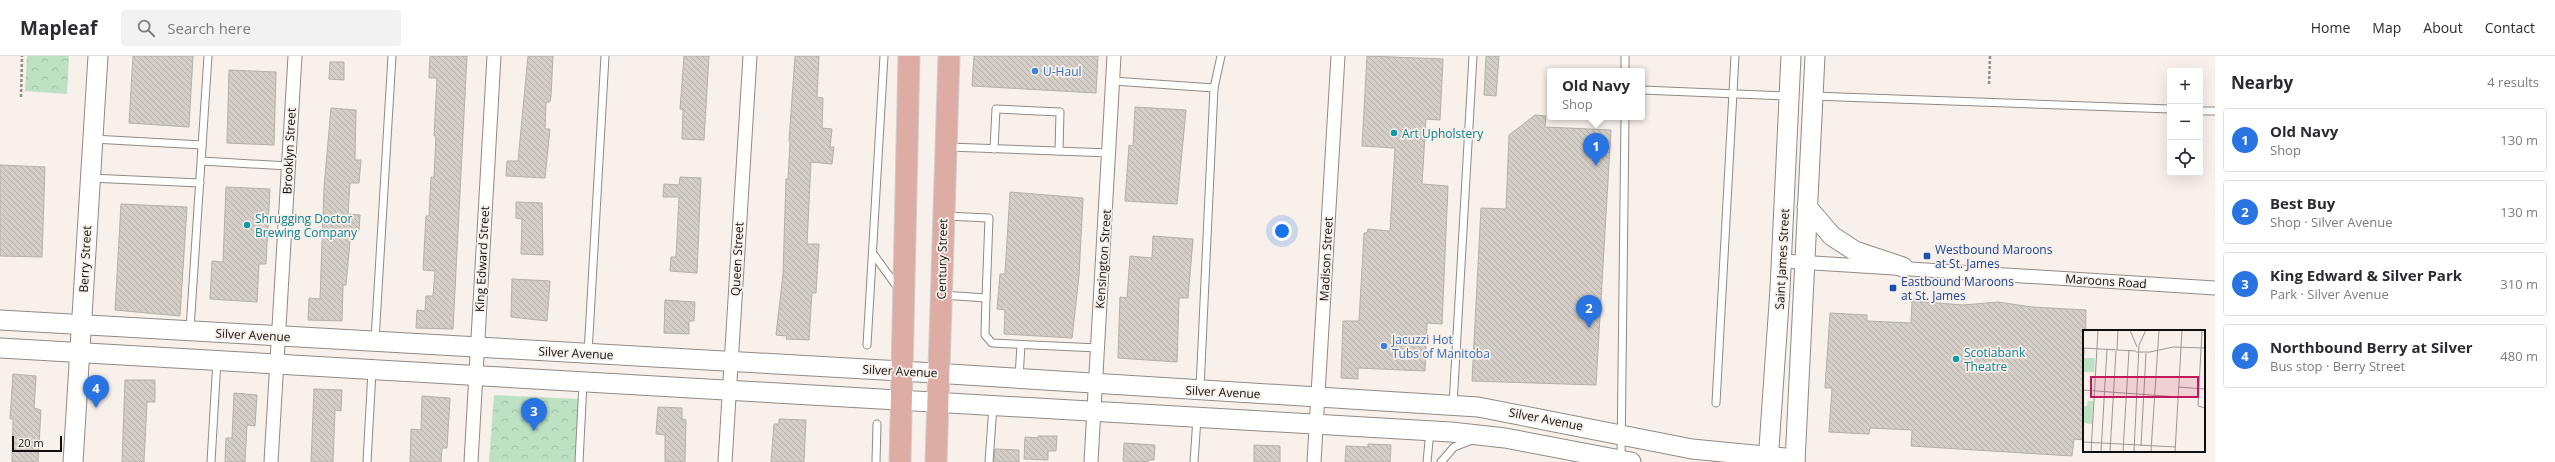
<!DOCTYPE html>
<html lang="en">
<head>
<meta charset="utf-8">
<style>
	:root { --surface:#fff; --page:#f2f2f3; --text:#2b2b33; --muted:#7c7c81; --line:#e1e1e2; --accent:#2974e0 }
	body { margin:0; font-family:"Open Sans",sans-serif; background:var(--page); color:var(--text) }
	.controls { position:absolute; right:12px; top:12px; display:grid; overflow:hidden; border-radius:4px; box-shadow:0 4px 16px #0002 }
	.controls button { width:36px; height:36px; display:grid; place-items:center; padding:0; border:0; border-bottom:1px solid var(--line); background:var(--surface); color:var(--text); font:20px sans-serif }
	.scale { position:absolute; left:12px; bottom:10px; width:50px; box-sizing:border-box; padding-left:4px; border:2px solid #110f0d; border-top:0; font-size:11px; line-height:14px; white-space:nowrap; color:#110f0d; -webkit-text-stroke:3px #f8f0ea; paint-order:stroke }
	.you { position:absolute; left:1282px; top:175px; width:14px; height:14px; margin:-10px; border:3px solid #fff; border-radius:50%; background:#1a73e8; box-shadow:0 0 0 6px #1a73e833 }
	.badge { display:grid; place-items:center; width:26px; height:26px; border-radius:50%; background:var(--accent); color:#fff; font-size:13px; font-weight:700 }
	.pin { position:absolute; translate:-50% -33px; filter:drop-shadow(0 1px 2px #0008) }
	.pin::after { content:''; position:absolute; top:21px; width:14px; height:12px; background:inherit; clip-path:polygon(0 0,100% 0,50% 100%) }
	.popup { position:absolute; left:1547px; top:12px; width:98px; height:52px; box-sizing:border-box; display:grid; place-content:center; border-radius:4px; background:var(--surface); filter:drop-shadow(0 1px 3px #0005); font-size:13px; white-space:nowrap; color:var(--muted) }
	.popup b { font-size:15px; color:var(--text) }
	.popup::after { content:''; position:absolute; left:50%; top:100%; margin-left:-8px; border:8px solid transparent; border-top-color:var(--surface) }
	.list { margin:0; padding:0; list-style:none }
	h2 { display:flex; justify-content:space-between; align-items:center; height:52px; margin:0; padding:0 16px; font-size:17px }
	h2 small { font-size:13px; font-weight:400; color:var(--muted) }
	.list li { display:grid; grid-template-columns:26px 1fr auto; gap:12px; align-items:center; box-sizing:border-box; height:64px; margin:0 8px 8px; padding:0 8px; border:1px solid var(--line); border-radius:4px }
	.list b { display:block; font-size:15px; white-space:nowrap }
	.list p { margin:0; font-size:13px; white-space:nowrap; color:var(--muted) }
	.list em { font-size:13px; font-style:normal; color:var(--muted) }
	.icon { flex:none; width:22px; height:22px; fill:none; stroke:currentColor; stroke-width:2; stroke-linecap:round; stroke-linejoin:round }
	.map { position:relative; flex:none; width:2215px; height:406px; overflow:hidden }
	header { display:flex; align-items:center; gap:24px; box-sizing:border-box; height:56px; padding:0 20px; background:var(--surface); border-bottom:1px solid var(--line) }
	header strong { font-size:19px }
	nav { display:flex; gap:22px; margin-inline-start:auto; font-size:14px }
	.search { width:280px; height:36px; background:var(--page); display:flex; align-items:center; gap:10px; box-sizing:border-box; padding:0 14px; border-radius:4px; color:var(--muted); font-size:15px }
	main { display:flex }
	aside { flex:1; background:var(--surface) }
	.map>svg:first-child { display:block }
	.park { fill:url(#park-crowns) }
	.building { fill:url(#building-back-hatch); stroke:#b4afa8 }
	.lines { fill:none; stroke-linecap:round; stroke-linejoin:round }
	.lane-casing { stroke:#918a84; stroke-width:9 }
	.street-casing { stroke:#918a84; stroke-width:15 }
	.secondary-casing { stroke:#918a84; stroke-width:21 }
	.primary-casing { stroke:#cfcfcf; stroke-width:23 }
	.path { stroke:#938d89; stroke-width:2.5; stroke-dasharray:3 2; stroke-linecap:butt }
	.lane { stroke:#fff; stroke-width:7 }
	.street { stroke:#fff; stroke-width:13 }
	.secondary { stroke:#fff; stroke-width:19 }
	.primary { stroke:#ddaca4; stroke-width:21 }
	.shop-dot { fill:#3f7fe0; stroke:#f8f0ea; stroke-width:1.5 }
	.culture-dot { fill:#0f9aa8; stroke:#f8f0ea; stroke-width:1.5 }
	.transit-dot { fill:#1a4fb4; stroke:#f8f0ea; stroke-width:1.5 }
	.labels { text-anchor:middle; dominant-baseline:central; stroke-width:3.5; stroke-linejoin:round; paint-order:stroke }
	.shop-label { font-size:12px; fill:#366cbe; stroke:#f8f0ea; text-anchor:start }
	.culture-label { font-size:12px; fill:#0d838f; stroke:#f8f0ea; text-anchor:start }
	.street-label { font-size:12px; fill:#110f0d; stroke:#f8f0ea }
	.transit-label { font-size:12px; fill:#164399; stroke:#f8f0ea; text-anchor:start }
	.inset-road { fill:none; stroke:#9c9692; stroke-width:1 }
	.view { fill:#c2185b; fill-opacity:0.15; stroke:#c2185b; stroke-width:2 }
	.inset-edge { fill:none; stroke:#110f0d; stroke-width:2 }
</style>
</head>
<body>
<header>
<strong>Mapleaf</strong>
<div class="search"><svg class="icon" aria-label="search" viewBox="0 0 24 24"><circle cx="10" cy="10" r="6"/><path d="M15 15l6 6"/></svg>Search here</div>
<nav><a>Home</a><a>Map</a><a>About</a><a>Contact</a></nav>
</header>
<main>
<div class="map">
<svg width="2215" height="406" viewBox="0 0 2215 406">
	<defs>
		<pattern id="park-crowns" width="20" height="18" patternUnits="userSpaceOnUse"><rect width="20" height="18" fill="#bce1c3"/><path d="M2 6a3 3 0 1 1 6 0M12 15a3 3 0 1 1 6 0" fill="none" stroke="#a1c0a6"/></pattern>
		<pattern id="building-back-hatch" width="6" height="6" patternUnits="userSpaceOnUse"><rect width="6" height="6" fill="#d4cec7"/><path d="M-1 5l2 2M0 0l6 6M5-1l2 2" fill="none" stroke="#b5b0aa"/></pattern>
	</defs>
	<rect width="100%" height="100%" fill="#f8f0ea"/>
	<!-- park -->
	<g class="park">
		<path d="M27,0h42l-2,38 -42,-3z"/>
		<path d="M494,339l85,4 -3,63h-87z"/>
	</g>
	<!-- building -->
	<g class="building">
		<path d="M133,0h60l-4,71 -60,-4z"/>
		<path d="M430,0h37l-14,273 -37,-1 1,-18 8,1 1,-15h7l2,-25 -12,-1 3,-54h3l2,-39h3l2,-41h-2l3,-58h-8z"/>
		<path d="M528,0h25l-2,40 -1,6h-4l-1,27h5l-5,49 -39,-2 1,-15h11z"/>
		<path d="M684,0h25l-5,84 -22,-1 1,-29 -3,-1z"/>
		<path d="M795,0h24l-2,41 6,1 -1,30 10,1 -2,18h4l-2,17 -21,-2 -4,82h12l-3,49h-4l-3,47 -23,-1 1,-3 -11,-1 7,-61 3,-95h2l2,-38h-1z"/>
		<path d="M974,0h124l-2,37 -124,-7z"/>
		<path d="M1367,0l76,3 -3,61 -14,-1 -4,65 26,2 -6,138 -15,-1 -2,48 -67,-3v11l-17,-1 2,-57h16l5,-88h3l1,-4 22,2 5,-83 -33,-2z"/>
		<path d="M1486,0h13l-3,40 -12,-1z"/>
		<path d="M330,6h14v18l-15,-1z"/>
		<path d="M229,14l47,2 -2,73 -47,-2z"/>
		<path d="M1135,51l51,3 -9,94 -52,-3 4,-56 4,1z"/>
		<path d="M331,52l25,2 -1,50h6l-2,23h-9l-2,31 12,1 -1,16h-8l-5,54h-3l-1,36 -34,-1 1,-22 11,1 4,-111z"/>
		<path d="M1535,59l11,1 -1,11 66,3 -15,255 -124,-4 9,-173 25,1 3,-74z"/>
		<path d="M0,109l45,2 -3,90 -42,-1z"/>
		<path d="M680,121l21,1 -4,95 -27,-2 1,-14h5l3,-60h-16l1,-13 15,1z"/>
		<path d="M226,131l44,2 -4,75h-7l-2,38 -47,-3 2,-38 11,1z"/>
		<path d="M1010,136l73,6 -4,78 -7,62 -68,-4 1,-24 -8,-1 3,-35h5z"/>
		<path d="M516,146l26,1 1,52 -22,-1 1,-35 -6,-1z"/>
		<path d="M121,148l66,3 -7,109 -65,-6z"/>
		<path d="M1153,180l40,3 -5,59h-9l-2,64 -59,-4 2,-61 7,1 3,-42 22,2z"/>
		<path d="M512,223l38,2 -3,40 -36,-4z"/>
		<path d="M665,244l30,2 -1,19h-5v13l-25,-1z"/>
		<path d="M1912,245l51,4 35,-3 34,5 54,3 -2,130 -10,-1 -2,17 -161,-10 1,-16 -42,-2 -1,6 -40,-2 3,-44h-7l5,-75 37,2v6l44,2z"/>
		<path d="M13,318l23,2 -2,32 7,2 -3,52h-26l1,-43h-3z"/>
		<path d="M125,324h30v22h-8l-3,60h-22z"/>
		<path d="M314,333l28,1 -1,21 -6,-1 -2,52h-22z"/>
		<path d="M234,337l23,2 -2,31 -8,-1 -2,37h-20l1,-24h6z"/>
		<path d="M422,340l28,2 -3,50h-5l-1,14h-31l1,-33 10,1z"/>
		<path d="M658,351l24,1v11l4,1 -1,42h-20v-27l-9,-1z"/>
		<path d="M779,363l27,1 -2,42h-33l3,-38h5z"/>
		<path d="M1038,380h19l-1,15h-8v9l-24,-1 1,-22 13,1z"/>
		<path d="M1124,387l31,2 -1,15h-6v2l-25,-1z"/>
		<path d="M1368,388l23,1 -1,17h-45l1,-16 22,1z"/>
		<path d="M1254,389l26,1v16h-26z"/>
		<path d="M995,393l24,1v12h-25z"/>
	</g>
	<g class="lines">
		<defs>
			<g id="lane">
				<path d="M1625,15v-15"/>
				<path d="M1113,25l101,7"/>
				<path d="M1642,34l146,6"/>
				<path d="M1813,40l357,13"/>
				<path d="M2200,55h15"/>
				<path d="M93,83l109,6"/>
				<path d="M948,91l162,6"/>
				<path d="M994,93l2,-40 64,3 -1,39"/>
				<path d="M202,105l86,5"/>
				<path d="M90,122l110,5"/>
				<path d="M874,199l24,33"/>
				<path d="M942,239l44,3 3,-80 -44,-2"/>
				<path d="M986,242l-1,37 7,8 106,5"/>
				<path d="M190,273l18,-273"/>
				<path d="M375,284l17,-284"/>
				<path d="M867,289l17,-289"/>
				<path d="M588,297l17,-297"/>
				<path d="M1019,321l2,-32"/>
				<path d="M1200,332l14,-300 7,-32"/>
				<path d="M1716,347l19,-347"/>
				<path d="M1453,349l20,-349"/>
				<path d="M1621,403l4,-342"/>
				<path d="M211,406l6,-102"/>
				<path d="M367,406l5,-91"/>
				<path d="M579,406l4,-79"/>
				<path d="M876,406l1,-38"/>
				<path d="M989,406l4,-56"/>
				<path d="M1194,406l3,-44"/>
				<path d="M1427,406l3,-31"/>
				<path d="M1441,406l13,-15 18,-7"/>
			</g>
			<g id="street">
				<path d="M1782,205l433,27"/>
				<path d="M271,406l24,-406"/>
				<path d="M471,406l23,-406"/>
				<path d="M725,406l25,-406"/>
				<path d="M1091,406l23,-406"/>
				<path d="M1314,406l24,-406"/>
			</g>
			<g id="secondary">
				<path d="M1807,151l25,29 23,15 48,16"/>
				<path d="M0,264l901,51 577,36 214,42 103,10"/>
				<path d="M0,292l1451,84 54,6 126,24"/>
				<path d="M73,406l25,-406"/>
				<path d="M1768,406l12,-173 11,-233"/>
				<path d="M1795,406l20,-406"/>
			</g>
			<g id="primary">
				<path d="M900,406l9,-406"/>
				<path d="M936,406l13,-406"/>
			</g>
		</defs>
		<!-- lane casing -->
		<use href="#lane" class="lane-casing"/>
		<!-- street casing -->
		<use href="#street" class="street-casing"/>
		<!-- secondary casing -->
		<use href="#secondary" class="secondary-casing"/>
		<!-- primary casing -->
		<use href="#primary" class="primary-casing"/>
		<!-- path -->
		<g class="path">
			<path d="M1989,28l1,-28"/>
			<path d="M21,41l1,-41"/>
		</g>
		<!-- lane -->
		<use href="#lane" class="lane"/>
		<!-- street -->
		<use href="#street" class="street"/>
		<!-- secondary -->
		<use href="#secondary" class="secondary"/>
		<!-- primary -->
		<use href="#primary" class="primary"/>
	</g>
	<!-- markers -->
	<g class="shop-dot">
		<circle cx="1035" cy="15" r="4"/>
		<circle cx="1384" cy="290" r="4"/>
	</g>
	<g class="culture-dot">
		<circle cx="1394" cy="77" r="4"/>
		<circle cx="247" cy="169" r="4"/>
		<circle cx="1956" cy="303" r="4"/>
	</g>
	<g class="transit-dot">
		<rect x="1923" y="196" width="8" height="8" rx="2"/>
		<rect x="1889" y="228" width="8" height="8" rx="2"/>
	</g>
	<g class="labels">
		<!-- shop labels -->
		<g class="shop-label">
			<text x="1043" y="15">U-Haul</text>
			<text x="1392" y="283">Jacuzzi Hot<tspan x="1392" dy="14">Tubs of Manitoba</tspan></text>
		</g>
		<!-- culture labels -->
		<g class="culture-label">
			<text x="1402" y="77">Art Upholstery</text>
			<text x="255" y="162">Shrugging Doctor<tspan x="255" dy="14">Brewing Company</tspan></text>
			<text x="1964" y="296">Scotiabank<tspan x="1964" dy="14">Theatre</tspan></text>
		</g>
		<!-- street labels -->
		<g class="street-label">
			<text transform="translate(289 95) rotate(-87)">Brooklyn Street</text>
			<text transform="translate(85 203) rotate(-87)">Berry Street</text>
			<text transform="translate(482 203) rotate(-87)">King Edward Street</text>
			<text transform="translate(737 203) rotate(-87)">Queen Street</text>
			<text transform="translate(942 203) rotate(-89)">Century Street</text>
			<text transform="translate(1103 203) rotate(-86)">Kensington Street</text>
			<text transform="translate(1326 203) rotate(-87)">Madison Street</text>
			<text transform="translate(1782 203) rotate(-87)">Saint James Street</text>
			<text transform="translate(2106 225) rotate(4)">Maroons Road</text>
			<text transform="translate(253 279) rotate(3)">Silver Avenue</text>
			<text transform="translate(576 297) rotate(3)">Silver Avenue</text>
			<text transform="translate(900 315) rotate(3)">Silver Avenue</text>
			<text transform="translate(1223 336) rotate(3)">Silver Avenue</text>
			<text transform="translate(1546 363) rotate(11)">Silver Avenue</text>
		</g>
		<!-- transit labels -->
		<g class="transit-label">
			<text x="1935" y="193">Westbound Maroons<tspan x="1935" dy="14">at St. James</tspan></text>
			<text x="1901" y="225">Eastbound Maroons<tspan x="1901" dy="14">at St. James</tspan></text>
		</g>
	</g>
	<!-- overview -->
	<g transform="translate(2083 274)">
		<rect width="122" height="122" fill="#f8f0ea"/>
		<path d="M1,28h11l-1,14h-11zM5,71h5l-1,23 -9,-1v-17h4z" fill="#bce1c3"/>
		<path d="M2,79h7l-1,12h-8z" fill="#bce1c3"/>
		<path class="inset-road" d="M47,0l7,17M119,0l-4,76 7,2M0,18l53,3M34,20l1,-20M53,22h14l23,-5 32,1M0,40l1,-22M95,57l27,2M0,60l95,7M0,112l93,5M58,116l5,-93M68,121l8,-121M8,122l7,-122M18,122l6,-103M27,122l6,-101M40,122l6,-102M51,122l5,-107 7,-15M92,122l7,-122"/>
		<path class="view" d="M8,47h107v20h-107z"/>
		<rect width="122" height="122" class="inset-edge"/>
	</g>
</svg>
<div class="controls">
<button>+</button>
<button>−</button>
<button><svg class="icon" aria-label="locate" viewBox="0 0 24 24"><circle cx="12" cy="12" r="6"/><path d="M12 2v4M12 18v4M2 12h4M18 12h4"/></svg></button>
</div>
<div class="scale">20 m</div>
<div class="you"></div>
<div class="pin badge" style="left:1596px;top:110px">1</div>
<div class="popup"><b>Old Navy</b>Shop</div>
<div class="pin badge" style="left:1589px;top:272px">2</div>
<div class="pin badge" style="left:534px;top:375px">3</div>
<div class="pin badge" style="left:96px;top:352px">4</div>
</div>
<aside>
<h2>Nearby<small>4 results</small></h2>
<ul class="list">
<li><span class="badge">1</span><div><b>Old Navy</b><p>Shop</p></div><em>130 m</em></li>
<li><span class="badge">2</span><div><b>Best Buy</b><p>Shop · Silver Avenue</p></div><em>130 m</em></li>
<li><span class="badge">3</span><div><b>King Edward &amp; Silver Park</b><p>Park · Silver Avenue</p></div><em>310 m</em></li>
<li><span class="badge">4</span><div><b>Northbound Berry at Silver</b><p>Bus stop · Berry Street</p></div><em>480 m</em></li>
</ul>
</aside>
</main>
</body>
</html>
